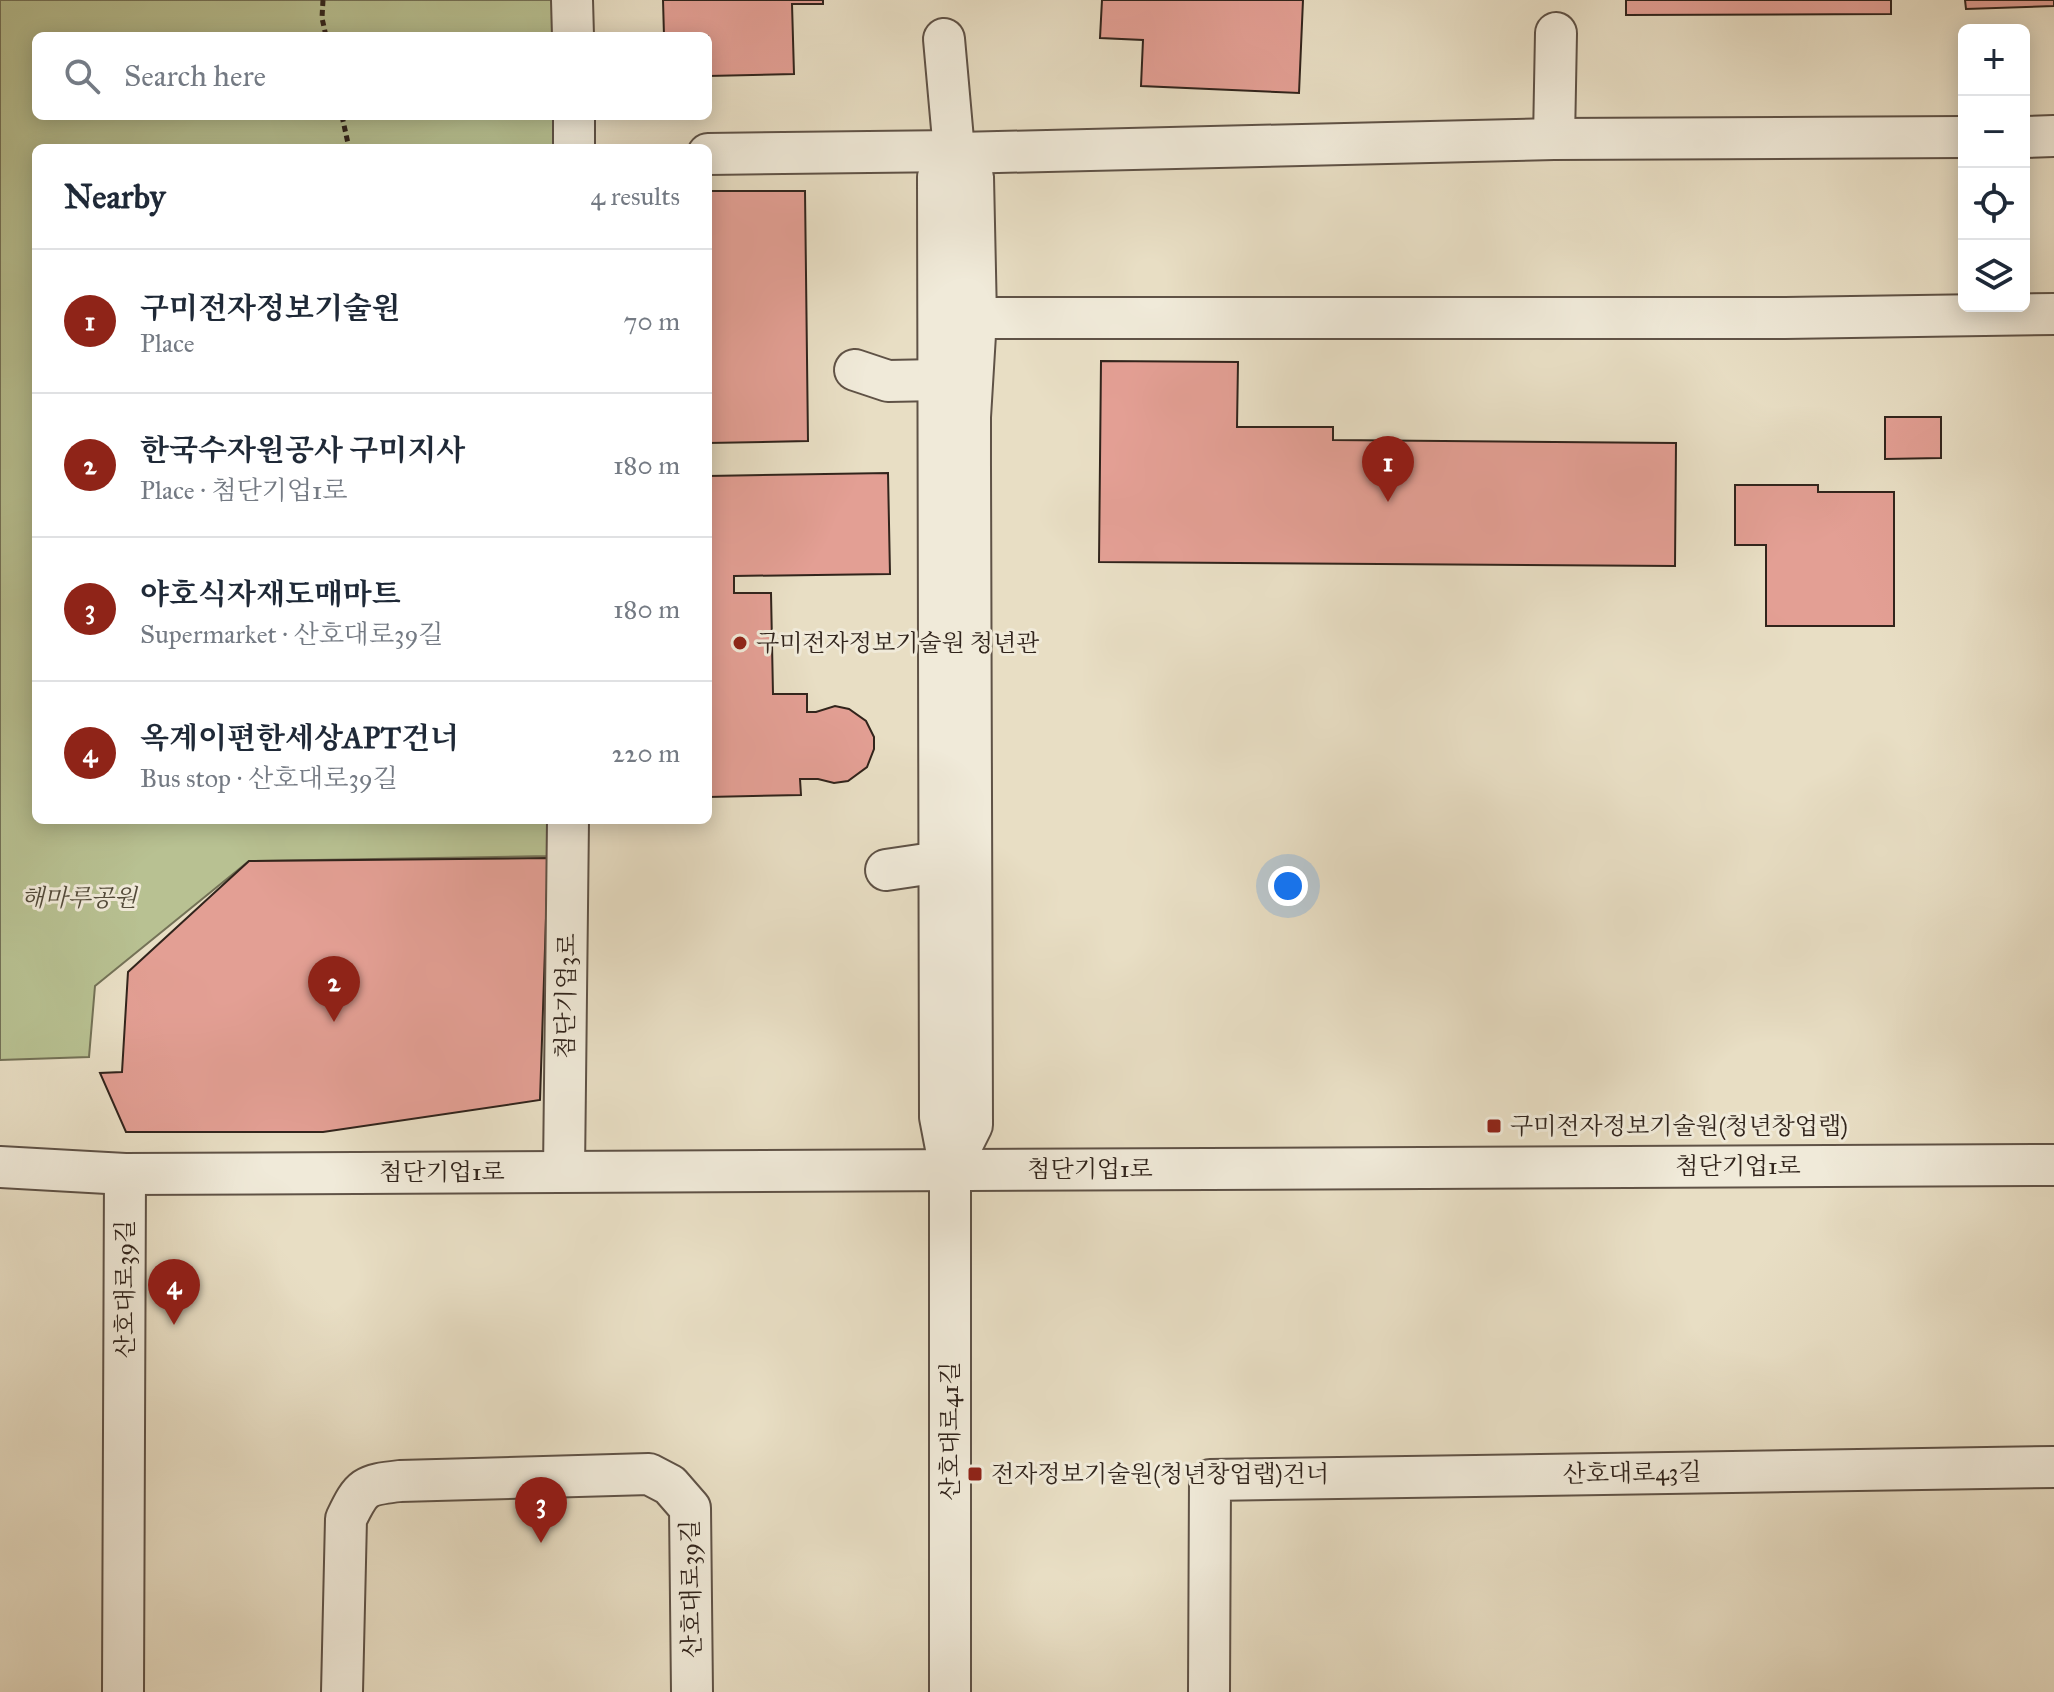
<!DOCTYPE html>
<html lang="en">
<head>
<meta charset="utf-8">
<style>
	:root { --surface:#fff; --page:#f2f2f3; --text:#1f2937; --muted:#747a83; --line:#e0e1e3; --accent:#8f2418 }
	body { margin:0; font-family:"IM FELL Great Primer","Noto Serif KR",serif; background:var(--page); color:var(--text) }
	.controls { position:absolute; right:24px; top:24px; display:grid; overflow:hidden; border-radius:12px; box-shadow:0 4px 20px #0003 }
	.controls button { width:72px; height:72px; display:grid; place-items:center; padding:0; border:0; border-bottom:2px solid var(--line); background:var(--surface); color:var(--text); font:40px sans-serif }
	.you { position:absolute; left:1288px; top:886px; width:28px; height:28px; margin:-20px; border:6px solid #fff; border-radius:50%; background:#1a73e8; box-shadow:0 0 0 12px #1a73e833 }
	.badge { display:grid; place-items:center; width:52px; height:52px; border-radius:50%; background:var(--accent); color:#fff; font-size:26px; font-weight:700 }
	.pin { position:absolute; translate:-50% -66px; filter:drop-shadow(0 2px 4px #0008) }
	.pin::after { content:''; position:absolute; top:42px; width:28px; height:24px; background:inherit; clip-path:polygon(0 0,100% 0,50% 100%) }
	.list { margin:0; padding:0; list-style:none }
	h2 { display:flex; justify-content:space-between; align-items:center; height:104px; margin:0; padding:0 32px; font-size:34px }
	h2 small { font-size:26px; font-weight:400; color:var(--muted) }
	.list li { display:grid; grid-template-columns:52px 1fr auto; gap:24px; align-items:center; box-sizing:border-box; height:144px; padding:0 32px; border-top:2px solid var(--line) }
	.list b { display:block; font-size:30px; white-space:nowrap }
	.list p { margin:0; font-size:26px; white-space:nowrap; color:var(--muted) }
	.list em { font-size:26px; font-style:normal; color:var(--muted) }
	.icon { flex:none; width:44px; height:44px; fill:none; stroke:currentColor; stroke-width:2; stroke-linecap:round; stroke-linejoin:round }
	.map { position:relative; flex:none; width:2054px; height:1692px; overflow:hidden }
	.search { position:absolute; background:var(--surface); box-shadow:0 4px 20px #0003; left:32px; top:32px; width:680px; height:88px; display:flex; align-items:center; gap:20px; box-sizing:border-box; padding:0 28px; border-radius:12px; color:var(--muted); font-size:30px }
	.panel { position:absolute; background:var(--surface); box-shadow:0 4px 20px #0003; left:32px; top:144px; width:680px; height:680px; border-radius:12px }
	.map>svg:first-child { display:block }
	.green { fill:#b8c192; stroke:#747257; stroke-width:2 }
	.building { fill:#e39f94; stroke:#31241c; stroke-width:2 }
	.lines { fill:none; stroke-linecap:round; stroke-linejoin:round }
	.minor-casing { stroke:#5f5246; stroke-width:44 }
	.path { stroke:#31241c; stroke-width:5; stroke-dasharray:6 4; stroke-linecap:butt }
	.minor { stroke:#f0ead9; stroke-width:40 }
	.poi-dot { fill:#8f2418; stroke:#f0ead9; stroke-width:3 }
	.labels { text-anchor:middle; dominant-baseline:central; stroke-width:6; stroke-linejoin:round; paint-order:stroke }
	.poi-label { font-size:24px; fill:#31241c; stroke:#f0ead9; text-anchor:start }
	.park-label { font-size:24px; font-style:italic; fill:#534b3a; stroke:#f0ead9 }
	.street-label { font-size:24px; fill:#31241c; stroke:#f0ead9 }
</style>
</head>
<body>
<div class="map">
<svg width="2054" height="1692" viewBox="0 0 2054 1692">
	<rect width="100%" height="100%" fill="#e8dec4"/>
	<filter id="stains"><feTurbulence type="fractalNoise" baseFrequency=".0025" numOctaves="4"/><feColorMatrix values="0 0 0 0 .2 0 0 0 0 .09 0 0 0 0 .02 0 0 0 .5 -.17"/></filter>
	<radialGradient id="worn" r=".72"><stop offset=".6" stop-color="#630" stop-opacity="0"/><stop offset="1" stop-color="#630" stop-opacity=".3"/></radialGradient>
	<!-- green -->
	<path class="green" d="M0,0h563l3,36h-530v80h535l3,32h-538v672h513l-1,36 -299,5 -154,125 -6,71 -89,3z"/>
	<!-- building -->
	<g class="building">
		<path d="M663,0h160v4h-31l2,70 -86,2v-40h-44z"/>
		<path d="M1102,0h201l-4,93 -158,-7 2,-46 -43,-2z"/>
		<path d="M1626,0h265v14l-265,1z"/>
		<path d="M1965,0h89v6l-88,3z"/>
		<path d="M708,191h97l3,250 -100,2z"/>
		<path d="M1101,361l137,1 -1,65h96v13l343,3 -1,123 -576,-4z"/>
		<path d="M1885,417h56v41l-56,1z"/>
		<path d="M888,473l2,101 -156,2v17h37l2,101h34v18h9l19,-6 14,3 17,12 8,16v12l-7,18 -19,14 -14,2 -16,-4h-18l1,16 -93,2v-321z"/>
		<path d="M1735,485h83v7h76v134h-128v-81h-31z"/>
		<path d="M548,858l-8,242 -217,32h-197l-26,-59 22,-1 6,-100 121,-111z"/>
	</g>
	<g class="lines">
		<defs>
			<g id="minor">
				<path d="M572,0l1,36"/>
				<path d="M944,39l10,112"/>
				<path d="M574,116v32"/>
				<path d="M2024,137l30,-1"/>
				<path d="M1554,139l2,-106"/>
				<path d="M708,154l246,-3 4,2 596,-14 410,-2"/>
				<path d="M976,318h809l269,-4"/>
				<path d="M855,370l33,11 50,-1"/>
				<path d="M886,870l54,-8 25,-1"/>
				<path d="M0,1167l125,7 1929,-9"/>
				<path d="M950,1169l22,-44 -2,-659v-49l6,-99 -3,-141 -15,-24 -20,24 2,940 10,52v523"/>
				<path d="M564,1171l4,-351"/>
				<path d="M123,1692l2,-518"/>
				<path d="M342,1692l4,-173c16,-33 18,-34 54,-38l249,-7 21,11 20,23 2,184"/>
				<path d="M1209,1692l1,-212 844,-13"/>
			</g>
		</defs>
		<!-- minor casing -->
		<use href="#minor" class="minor-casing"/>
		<!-- path -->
		<g class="path">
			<path d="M323,0l-1,18 4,18"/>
			<path d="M342,116l7,32"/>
		</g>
		<!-- minor -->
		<use href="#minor" class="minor"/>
	</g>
	<!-- markers -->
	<g class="poi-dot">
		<circle cx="740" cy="643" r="8"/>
		<rect x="1486" y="1118" width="16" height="16" rx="4"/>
		<rect x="967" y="1466" width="16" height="16" rx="4"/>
	</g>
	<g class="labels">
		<!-- poi labels -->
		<g class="poi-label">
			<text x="756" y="643">구미전자정보기술원 청년관</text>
			<text x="1510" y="1126">구미전자정보기술원(청년창업랩)</text>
			<text x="991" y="1474">전자정보기술원(청년창업랩)건너</text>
		</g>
		<!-- park labels -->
		<g class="park-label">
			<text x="79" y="898">해마루공원</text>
		</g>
		<!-- street labels -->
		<g class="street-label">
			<text transform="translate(566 996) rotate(-89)">첨단기업3로</text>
			<text x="1738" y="1166">첨단기업1로</text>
			<text x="1090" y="1169">첨단기업1로</text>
			<text x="442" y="1172">첨단기업1로</text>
			<text transform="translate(125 1289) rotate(-90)">산호대로39길</text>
			<text transform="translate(950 1431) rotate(-90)">산호대로41길</text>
			<text transform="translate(1632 1473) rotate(-1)">산호대로43길</text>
			<text transform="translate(691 1589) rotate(-91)">산호대로39길</text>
		</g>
	</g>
	<rect width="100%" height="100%" filter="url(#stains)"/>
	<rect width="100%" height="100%" fill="url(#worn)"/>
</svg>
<div class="controls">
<button>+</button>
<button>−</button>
<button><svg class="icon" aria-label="locate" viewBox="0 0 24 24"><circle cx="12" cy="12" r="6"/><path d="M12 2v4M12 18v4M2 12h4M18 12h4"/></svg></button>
<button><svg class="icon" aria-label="layers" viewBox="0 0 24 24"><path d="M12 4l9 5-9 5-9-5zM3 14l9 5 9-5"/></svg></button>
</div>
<div class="you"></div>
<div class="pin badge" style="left:1388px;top:502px">1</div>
<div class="pin badge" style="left:334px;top:1022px">2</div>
<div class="pin badge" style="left:541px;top:1543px">3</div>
<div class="pin badge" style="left:174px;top:1325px">4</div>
<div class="search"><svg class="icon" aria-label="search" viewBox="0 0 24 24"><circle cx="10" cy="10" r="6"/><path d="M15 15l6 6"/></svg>Search here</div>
<section class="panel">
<h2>Nearby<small>4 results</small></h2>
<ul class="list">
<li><span class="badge">1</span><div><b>구미전자정보기술원</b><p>Place</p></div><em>70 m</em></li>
<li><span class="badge">2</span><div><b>한국수자원공사 구미지사</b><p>Place · 첨단기업1로</p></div><em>180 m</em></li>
<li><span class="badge">3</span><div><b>야호식자재도매마트</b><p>Supermarket · 산호대로39길</p></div><em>180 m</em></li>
<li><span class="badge">4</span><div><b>옥계이편한세상APT건너</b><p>Bus stop · 산호대로39길</p></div><em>220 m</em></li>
</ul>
</section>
</div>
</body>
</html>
